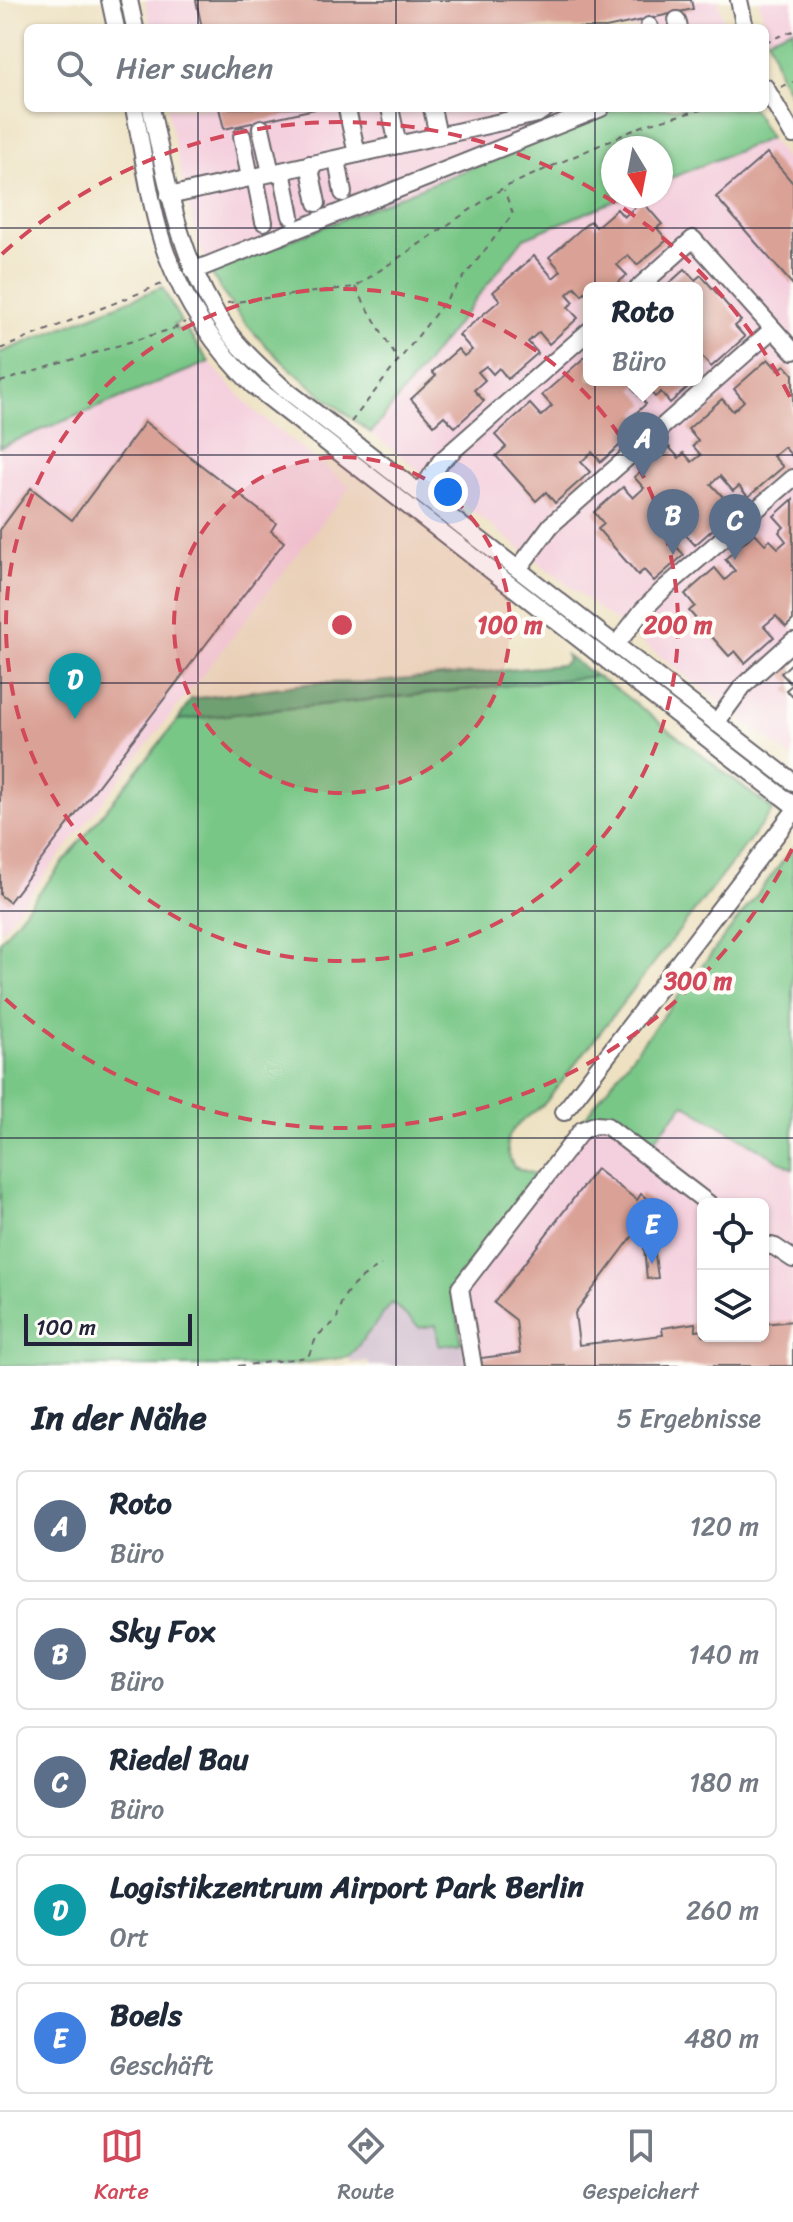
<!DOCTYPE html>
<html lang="de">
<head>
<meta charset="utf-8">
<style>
	:root { --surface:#fff; --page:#f2f2f3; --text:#1f2937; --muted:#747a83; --line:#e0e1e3; --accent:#d1495b }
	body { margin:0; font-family:Sriracha,sans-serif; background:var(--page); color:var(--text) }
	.controls { position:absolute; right:24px; bottom:24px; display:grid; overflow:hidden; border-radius:12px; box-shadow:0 2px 6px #0004 }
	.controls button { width:72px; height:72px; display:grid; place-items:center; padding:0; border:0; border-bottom:2px solid var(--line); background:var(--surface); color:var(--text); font:40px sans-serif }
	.compass { position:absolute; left:601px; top:136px; width:72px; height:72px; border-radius:50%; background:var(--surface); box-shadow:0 2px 6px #0004; rotate:170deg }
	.scale { position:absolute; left:24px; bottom:20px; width:168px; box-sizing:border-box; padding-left:8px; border:4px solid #22223b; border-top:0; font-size:22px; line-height:28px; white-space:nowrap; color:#22223b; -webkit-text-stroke:6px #fdfcf7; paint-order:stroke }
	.you { position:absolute; left:448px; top:492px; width:28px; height:28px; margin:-20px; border:6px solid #fff; border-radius:50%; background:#1a73e8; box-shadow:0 0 0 12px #1a73e833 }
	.badge { display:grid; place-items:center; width:52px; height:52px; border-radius:50%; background:var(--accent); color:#fff; font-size:26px; font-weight:700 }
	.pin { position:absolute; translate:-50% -66px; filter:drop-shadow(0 2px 4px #0008) }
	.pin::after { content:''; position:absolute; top:42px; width:28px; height:24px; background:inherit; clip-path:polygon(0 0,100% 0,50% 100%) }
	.popup { position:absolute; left:583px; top:282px; width:120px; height:104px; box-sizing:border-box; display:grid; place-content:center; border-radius:12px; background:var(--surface); filter:drop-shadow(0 2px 6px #0005); font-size:26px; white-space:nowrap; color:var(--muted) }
	.popup b { font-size:30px; color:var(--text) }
	.popup::after { content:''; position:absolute; left:50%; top:100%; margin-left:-16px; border:16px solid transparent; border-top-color:var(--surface) }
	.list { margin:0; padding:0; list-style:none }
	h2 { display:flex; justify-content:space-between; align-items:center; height:104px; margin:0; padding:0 32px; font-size:34px }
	h2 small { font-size:26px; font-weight:400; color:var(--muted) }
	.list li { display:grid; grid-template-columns:52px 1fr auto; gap:24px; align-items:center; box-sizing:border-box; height:112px; margin:0 16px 16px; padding:0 16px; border:2px solid var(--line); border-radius:12px }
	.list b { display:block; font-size:30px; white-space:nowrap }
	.list p { margin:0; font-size:26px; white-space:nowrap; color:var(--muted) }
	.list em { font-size:26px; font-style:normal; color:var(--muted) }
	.icon { flex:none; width:44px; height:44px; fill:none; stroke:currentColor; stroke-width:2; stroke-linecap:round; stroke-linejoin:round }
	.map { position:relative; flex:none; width:793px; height:1366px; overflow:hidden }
	.search { position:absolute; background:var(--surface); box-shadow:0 2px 6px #0004; left:24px; right:24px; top:24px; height:88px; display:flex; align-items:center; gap:20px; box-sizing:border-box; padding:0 28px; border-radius:12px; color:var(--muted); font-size:30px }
	.sheet { height:744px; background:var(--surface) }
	nav { display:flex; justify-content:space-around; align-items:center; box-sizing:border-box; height:112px; border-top:2px solid var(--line); background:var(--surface); font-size:22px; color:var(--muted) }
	nav a { display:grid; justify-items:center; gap:4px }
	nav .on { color:var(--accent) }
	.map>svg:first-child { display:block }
	.built { fill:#f4cfdd; fill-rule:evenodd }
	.industrial { fill:#d0bdcd }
	.green { fill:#79c787; stroke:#4e7461; stroke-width:2 }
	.forest { fill:#62ac74; stroke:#426758; stroke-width:2 }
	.building { fill:#daa296 }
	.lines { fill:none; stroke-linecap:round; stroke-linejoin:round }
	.minor-casing { stroke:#69656a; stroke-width:20 }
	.path { stroke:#69656a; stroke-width:2; stroke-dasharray:6 6; stroke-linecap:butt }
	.minor { stroke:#fff; stroke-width:16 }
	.grid { fill:none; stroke:#22223b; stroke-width:2; stroke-opacity:0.55 }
	.ring { fill:none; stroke:#d1495b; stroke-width:4; stroke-dasharray:14 10 }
	.centre { fill:#d1495b; stroke:#fdfcf7; stroke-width:4 }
	.ring-label { font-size:24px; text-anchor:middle; font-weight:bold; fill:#d1495b; stroke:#fdfcf7; stroke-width:8; stroke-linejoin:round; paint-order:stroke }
</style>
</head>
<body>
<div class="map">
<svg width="793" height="1366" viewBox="0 0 793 1366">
	<rect width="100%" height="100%" fill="#fdfcf7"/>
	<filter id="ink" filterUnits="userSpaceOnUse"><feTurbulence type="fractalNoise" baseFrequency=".0125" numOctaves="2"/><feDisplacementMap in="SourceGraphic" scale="16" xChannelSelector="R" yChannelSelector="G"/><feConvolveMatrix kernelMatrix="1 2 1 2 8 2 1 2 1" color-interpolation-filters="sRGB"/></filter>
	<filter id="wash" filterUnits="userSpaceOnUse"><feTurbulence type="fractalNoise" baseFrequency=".006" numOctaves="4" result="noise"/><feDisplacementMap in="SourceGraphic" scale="32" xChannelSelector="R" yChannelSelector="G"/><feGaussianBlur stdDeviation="1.8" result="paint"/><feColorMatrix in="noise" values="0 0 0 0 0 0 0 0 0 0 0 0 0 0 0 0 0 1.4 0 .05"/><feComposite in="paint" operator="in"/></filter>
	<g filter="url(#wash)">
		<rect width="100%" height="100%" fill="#ede1c1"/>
		<!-- built -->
		<g class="built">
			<path d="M145,0h573l7,28h-574z"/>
			<path d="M759,0h34v28l-25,10z"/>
			<path d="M167,108h453l-409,164 -11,-25 -13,-46z"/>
			<path d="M770,138l23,31v590l-422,-326 153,-195 103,-42h34v-14zM589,288h108v92h-108z"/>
			<path d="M209,362l43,47 98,78 -350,445v-485z"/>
			<path d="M683,1104l110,65v197h-328l-13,-79 130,-165 12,-6 16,2 39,29zM703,1204h60v132h-60z"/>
		</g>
		<!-- industrial -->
		<path class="industrial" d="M392,1302l28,25 17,-2 25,18 3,23h-96l-1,-5 -16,2 -3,-6z"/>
		<!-- green -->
		<g class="green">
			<path d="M793,28v72l-13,-24 -12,-38z"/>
			<path d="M620,108h132l18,30 -109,44v-34h-48v48h14l-103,42 -153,195c-60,-46 -124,-92 -160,-161z"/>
			<path d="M162,287l19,35 -7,3 3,5 8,-2 24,34 -209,85v-94z"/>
			<path d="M596,676l23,15 154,119 -228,293c-23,21 -51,28 -31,64l25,9 -87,111 10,56 -23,3 -3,-21 -16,3 -28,-25 -43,54 -68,9h-281v-425l178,-221z"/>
			<path d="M793,848v321l-109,-65 -35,43 -39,-29 -15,-1 -13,4z"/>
		</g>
		<!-- forest -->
		<path class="forest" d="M566,655l30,21 -418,44 13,-21 122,-16 63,-1 185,-17 7,-5z"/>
		<g id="blocks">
			<!-- building -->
			<g class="building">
				<path d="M196,0h495l2,9 -87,19h-404z"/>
				<path d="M219,108h96v1l-91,20z"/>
				<path d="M767,153l26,30v102l-77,-88z"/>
				<path d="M642,201l20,23 -5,4 10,12 -30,25 -9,-10 -11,10 10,10 -15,13h-23l-7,7 -7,-8 -8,7 7,8 -6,5 10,11 -29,26 -10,-12 -11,10 10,11 -30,26 -9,-11 -6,6 -7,-8 -8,6 7,8 -11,10 10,11 -29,26 -11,-11 -10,9 -23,-26 25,-23 -4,-4 26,-23 6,7 8,-6 -13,-15 41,-35 -7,-8 41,-36 19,22 8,-7 -12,-14 41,-36 6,6 21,-18 7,8z"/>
				<path d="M685,269l10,11 6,-5 40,46 -6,5 10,11 -34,30 -10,-11 -4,4v-72h-33z"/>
				<path d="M586,356l3,3v21h107l-26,23 -9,-11 -6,5 -14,-15 -8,7 13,15 -10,9 9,10 -44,39 -9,-10 -11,10 9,10 -35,31 -9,-11 -10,9 -40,-45 10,-9 -11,-12 35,-31 11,12 11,-10 -10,-11z"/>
				<path d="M768,359l10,11 7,-5 8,9v83l-9,-10 -11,9 10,11 -35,30 -9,-11 -6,5 -13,-15 -9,8 14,15 -6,5 10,11 -34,30 -10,-11 -11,10 10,11 -30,26 -10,-11 -6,5 -40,-46 6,-5 -10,-12 29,-25 10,11 11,-10 -10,-11 35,-30 10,11 5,-5 8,9 9,-7 -8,-9 5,-5 -10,-12 34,-30 11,12 11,-10 -10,-12z"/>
				<path d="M145,422l131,101 -5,8 13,11 -275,360 -9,-7v-365l31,-42 41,32z"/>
				<path d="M793,499v121l-7,7 -10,-11 -12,10 10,11 -29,26 -10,-12 -6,5 -40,-45 6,-5 -10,-12 30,-26 10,12 10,-9 -10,-12 30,-26 10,11 5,-4 8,8 8,-7 -7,-9 5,-5 -10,-11z"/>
				<path d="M793,662v35l-7,-7 6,-5 -11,-12z"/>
				<path d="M596,1169l41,31 4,-6 27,22 -11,14 -13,-9 -69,92 4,32 84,-10 -1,-7 33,-5 1,8 7,-1v6h60v-12l30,-3v45h-311l-1,-8 39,-5 -4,-33 -22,-17z"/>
				<path d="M654,1247l4,31 -11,1 -3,-31z"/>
			</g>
		</g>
	</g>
	<g filter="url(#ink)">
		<use href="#blocks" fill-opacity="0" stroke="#69656a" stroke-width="2"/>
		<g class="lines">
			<defs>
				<g id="minor">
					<path d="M110,0l6,28"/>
					<path d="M129,0l6,28"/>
					<path d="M739,0l6,28"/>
					<path d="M677,20l2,8"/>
					<path d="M649,26l1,2"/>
					<path d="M765,87l28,48"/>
					<path d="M134,108c10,47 16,100 32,145 19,50 50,96 88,133l539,419"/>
					<path d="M151,108c17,81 29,156 78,225 15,20 34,36 52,53l512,396"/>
					<path d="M390,108l8,37"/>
					<path d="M432,108l6,28"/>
					<path d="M347,109l10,45"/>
					<path d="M261,128l10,45"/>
					<path d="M242,136l8,42"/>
					<path d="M337,159l6,34"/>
					<path d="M309,164l8,39"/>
					<path d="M282,171l9,45"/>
					<path d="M255,177l9,45"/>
					<path d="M169,196l368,-82 9,-6"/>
					<path d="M193,271l408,-163"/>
					<path d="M638,288l55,-49 100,112"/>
					<path d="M420,493l21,-32 148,-130"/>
					<path d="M518,569l33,-44 222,-196"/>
					<path d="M616,645l27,-35 22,-22 128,-110"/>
					<path d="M716,723l27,-37 50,-45"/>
					<path d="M564,1112l229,-299"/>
					<path d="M763,1244l12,3 18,12"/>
					<path d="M473,1366l-13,-78 122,-158 13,-5 12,1 102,78"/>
				</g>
			</defs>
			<!-- minor casing -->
			<use href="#minor" class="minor-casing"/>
			<!-- path -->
			<g class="path">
				<path d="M765,42l28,-11"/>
				<path d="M781,87l12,-5"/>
				<path d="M355,287l43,73"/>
				<path d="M227,303l128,-16 148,-99 144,-64 61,-16"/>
				<path d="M0,349l162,-65"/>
				<path d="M0,382l175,-54 10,-6"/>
				<path d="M351,422l162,-208 -9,-24"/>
				<path d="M238,1366l70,-9 9,-21 20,-16c4,-30 20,-39 44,-55"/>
			</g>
			<!-- minor -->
			<use href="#minor" class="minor"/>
		</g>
	</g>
	<!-- grid -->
	<path class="grid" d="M198,0v28M396,0v28M595,0v28M198,108v1258M396,108v1258M595,108v1258M0,228h793M0,455h793M0,683h793M0,911h793M0,1138h793"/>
	<!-- distance rings -->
	<circle cx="342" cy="625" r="168" fill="#d1495b" fill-opacity=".12"/>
	<g class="ring">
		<circle cx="342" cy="625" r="168"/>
		<circle cx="342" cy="625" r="336"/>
		<path d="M792 849A503 503 0 0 1 2 996M2 254A503 503 0 0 1 792 401"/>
	</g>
	<circle cx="342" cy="625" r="12" class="centre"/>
	<g class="ring-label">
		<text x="510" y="633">100 m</text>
		<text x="678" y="633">200 m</text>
		<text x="698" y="989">300 m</text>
	</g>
</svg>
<div class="controls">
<button><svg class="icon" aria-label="locate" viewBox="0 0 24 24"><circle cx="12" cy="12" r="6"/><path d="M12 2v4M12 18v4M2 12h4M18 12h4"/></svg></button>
<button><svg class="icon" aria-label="layers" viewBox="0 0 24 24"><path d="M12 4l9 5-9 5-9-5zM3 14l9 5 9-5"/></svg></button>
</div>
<svg class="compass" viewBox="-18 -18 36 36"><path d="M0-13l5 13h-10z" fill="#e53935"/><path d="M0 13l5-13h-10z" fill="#747a83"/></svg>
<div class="scale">100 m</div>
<div class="you"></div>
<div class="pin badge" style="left:643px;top:478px;background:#5c6f8a">A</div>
<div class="popup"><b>Roto</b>Büro</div>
<div class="pin badge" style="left:673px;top:555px;background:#5c6f8a">B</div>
<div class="pin badge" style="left:735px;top:560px;background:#5c6f8a">C</div>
<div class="pin badge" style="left:75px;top:719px;background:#0f9aa8">D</div>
<div class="pin badge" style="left:652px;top:1264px;background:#3f7fe0">E</div>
<div class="search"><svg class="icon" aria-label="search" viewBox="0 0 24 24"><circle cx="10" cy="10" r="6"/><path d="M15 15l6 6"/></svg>Hier suchen</div>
</div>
<section class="sheet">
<h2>In der Nähe<small>5 Ergebnisse</small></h2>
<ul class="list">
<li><span class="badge" style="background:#5c6f8a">A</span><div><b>Roto</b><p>Büro</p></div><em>120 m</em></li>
<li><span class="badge" style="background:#5c6f8a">B</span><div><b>Sky Fox</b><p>Büro</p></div><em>140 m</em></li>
<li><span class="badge" style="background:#5c6f8a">C</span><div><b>Riedel Bau</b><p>Büro</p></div><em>180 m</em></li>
<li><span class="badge" style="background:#0f9aa8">D</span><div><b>Logistikzentrum Airport Park Berlin</b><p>Ort</p></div><em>260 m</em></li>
<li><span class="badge" style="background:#3f7fe0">E</span><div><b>Boels</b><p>Geschäft</p></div><em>480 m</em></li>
</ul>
</section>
<nav>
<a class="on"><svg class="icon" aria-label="map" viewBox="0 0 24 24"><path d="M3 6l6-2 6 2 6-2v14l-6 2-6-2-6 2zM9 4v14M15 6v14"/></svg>Karte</a>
<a><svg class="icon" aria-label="directions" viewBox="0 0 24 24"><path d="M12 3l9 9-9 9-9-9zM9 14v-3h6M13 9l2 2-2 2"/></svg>Route</a>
<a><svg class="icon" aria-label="saved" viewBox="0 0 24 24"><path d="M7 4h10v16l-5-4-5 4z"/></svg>Gespeichert</a>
</nav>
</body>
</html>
